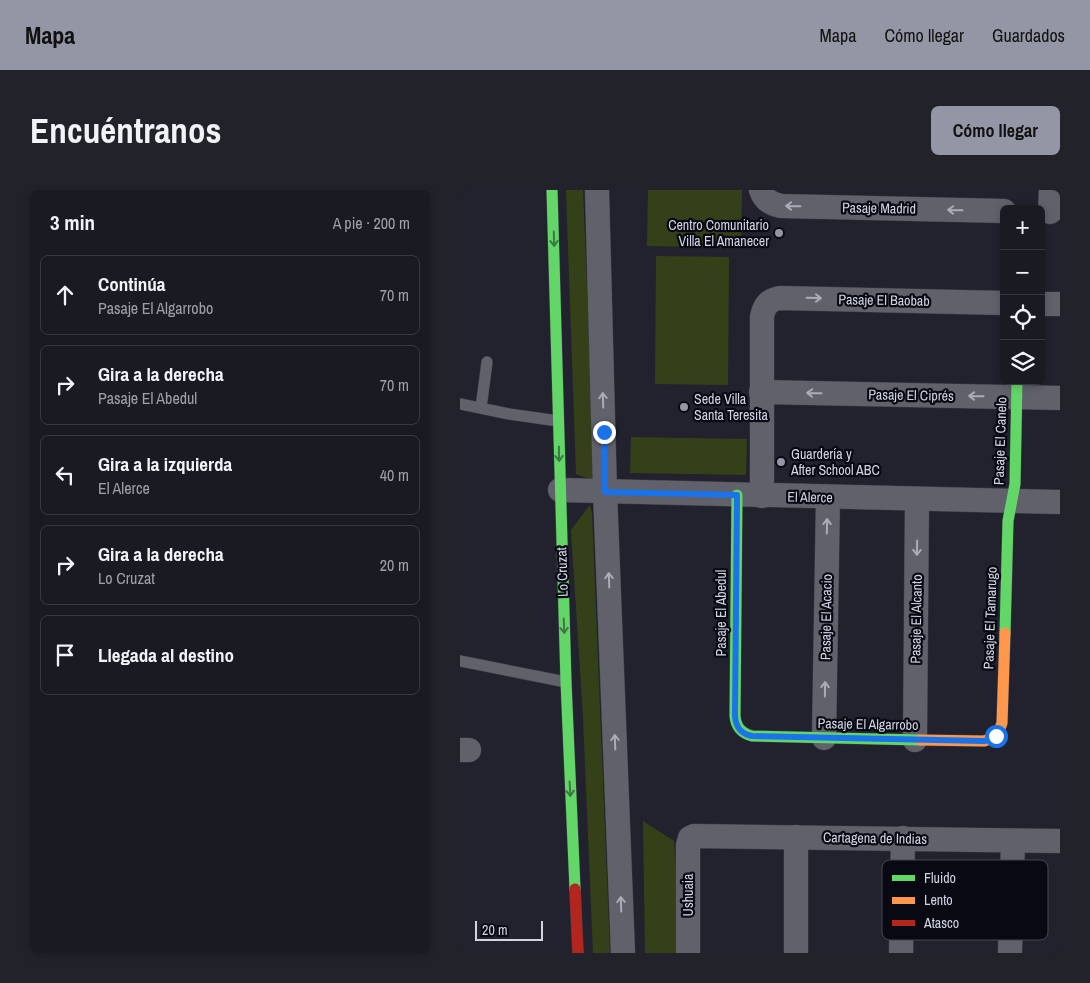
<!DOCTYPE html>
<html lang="es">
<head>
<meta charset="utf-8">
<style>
	:root { --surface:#191a22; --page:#22232a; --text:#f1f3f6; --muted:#9fa1a5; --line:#373840; --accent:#9396a4 }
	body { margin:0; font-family:"Archivo Narrow",sans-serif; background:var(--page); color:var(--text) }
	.controls { position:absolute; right:15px; top:15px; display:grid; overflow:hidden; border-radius:8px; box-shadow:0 2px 8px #0003 }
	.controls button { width:45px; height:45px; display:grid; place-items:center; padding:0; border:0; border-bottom:1px solid var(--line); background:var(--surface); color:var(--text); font:25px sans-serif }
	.scale { position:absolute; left:15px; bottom:12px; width:68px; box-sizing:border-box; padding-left:5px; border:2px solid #d1d4e3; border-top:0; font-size:14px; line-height:18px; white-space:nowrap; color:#d1d4e3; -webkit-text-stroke:4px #080913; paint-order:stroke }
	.stop { position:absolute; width:15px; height:15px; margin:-11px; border:4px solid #1a73e8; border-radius:50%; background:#fff }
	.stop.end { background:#1a73e8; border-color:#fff; box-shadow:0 1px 5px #0008 }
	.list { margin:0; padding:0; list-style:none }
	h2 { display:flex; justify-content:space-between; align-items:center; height:65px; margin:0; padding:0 20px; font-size:21px }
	h2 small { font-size:16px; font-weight:400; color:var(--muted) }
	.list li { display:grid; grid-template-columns:32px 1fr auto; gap:15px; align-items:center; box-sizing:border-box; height:80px; margin:0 10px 10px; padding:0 10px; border:1px solid var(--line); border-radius:8px }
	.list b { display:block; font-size:19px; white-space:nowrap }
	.list p { margin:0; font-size:16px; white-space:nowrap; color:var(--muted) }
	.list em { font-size:16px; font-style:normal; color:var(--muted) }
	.icon { flex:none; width:28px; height:28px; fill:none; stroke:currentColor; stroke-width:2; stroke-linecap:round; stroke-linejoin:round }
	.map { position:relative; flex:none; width:600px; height:763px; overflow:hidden; border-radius:8px }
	header { display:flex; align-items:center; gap:30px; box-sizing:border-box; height:70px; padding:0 25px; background:var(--accent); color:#111 }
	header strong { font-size:24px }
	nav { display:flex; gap:28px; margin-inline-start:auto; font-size:18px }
	.intro { display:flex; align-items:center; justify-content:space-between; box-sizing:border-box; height:120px; padding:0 30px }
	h1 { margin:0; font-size:35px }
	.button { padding:12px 22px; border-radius:8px; background:var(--accent); color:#111; font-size:18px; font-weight:700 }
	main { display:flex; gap:30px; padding:0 30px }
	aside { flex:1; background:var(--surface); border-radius:8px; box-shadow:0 2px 8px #0003 }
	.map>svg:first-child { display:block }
	.green { fill:#344118 }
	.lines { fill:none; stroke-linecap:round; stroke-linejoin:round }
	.lane-casing { stroke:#3c3d47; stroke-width:12 }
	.street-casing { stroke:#3c3d47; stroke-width:25 }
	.fast-casing { stroke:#3c3d47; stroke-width:12 }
	.slow-casing { stroke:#3c3d47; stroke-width:12 }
	.jam-casing { stroke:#3c3d47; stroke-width:12 }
	.lane { stroke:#60616b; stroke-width:11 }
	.street { stroke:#60616b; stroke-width:24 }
	.fast { stroke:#63d668; stroke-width:11 }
	.slow { stroke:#ff974d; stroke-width:11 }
	.jam { stroke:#b3261e; stroke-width:11 }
	.oneway { stroke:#a9acb9 }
	.oneway2 { stroke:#3a7a42 }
	.route { stroke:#1a73e8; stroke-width:6 }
	.poi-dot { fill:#9396a4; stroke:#080913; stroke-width:2 }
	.labels { text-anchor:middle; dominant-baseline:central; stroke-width:4.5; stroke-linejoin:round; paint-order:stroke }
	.street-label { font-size:14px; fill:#d1d4e3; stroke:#080913 }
	.poi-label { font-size:14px; fill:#d1d4e3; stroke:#080913; text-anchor:start }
	.key { fill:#080913; stroke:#444651; stroke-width:1 }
	.key-label { font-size:14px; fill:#d1d4e3 }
</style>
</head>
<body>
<header>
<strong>Mapa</strong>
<nav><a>Mapa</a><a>Cómo llegar</a><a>Guardados</a></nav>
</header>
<div class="intro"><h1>Encuéntranos</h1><a class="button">Cómo llegar</a></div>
<main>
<aside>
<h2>3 min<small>A pie · 200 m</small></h2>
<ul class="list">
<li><svg class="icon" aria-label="ahead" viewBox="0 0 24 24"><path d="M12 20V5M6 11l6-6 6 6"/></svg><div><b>Continúa</b><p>Pasaje El Algarrobo</p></div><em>70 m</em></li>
<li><svg class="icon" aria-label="right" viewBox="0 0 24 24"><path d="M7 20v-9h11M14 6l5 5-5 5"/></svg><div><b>Gira a la derecha</b><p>Pasaje El Abedul</p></div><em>70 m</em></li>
<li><svg class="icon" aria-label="left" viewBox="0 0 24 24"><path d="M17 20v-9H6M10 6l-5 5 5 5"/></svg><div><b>Gira a la izquierda</b><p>El Alerce</p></div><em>40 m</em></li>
<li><svg class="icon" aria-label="right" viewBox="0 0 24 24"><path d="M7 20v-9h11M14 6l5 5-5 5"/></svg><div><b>Gira a la derecha</b><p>Lo Cruzat</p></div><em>20 m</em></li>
<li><svg class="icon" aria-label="arrive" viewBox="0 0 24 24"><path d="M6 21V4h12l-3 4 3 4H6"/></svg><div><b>Llegada al destino</b></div></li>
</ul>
</aside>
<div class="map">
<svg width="600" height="763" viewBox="0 0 600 763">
	<rect width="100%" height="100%" fill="#21222e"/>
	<!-- green -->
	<g class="green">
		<path d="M106,0h17l12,291 -19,-7z"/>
		<path d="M188,0h94l-1,58 -94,-2z"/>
		<path d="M196,66l73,1 -1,128 -73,-1z"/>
		<path d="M171,247l116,2 -1,36 -116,-2z"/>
		<path d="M130,315l2,8 18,440h-17l-10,-235 -12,-188z"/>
		<path d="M183,631l31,20 7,112h-36z"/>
	</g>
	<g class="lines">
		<defs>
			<g id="lane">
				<path d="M0,214l49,10 49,7"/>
				<path d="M21,218l6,-46"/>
				<path d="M0,471l106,21"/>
			</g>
			<g id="street">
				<path d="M137,0l8,302 18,461"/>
				<path d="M301,0c3,10 10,14 20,16l223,5"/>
				<path d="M590,22l1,-22"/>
				<path d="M581,114h19"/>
				<path d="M301,202l299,6"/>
				<path d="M100,300l500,12"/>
				<path d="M302,306v-179c2,-11 6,-17 18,-19l224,5"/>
				<path d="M364,548l4,-241"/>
				<path d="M455,550l2,-241"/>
				<path d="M0,560h9"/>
				<path d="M228,763v-108l2,-7 4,-2 366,5"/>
				<path d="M336,763v-116"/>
				<path d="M441,763l2,-115"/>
				<path d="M550,763l3,-112"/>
			</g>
			<g id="fast">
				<path d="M92,0l14,492 9,207"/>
				<path d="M277,305l-2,221c1,11 6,17 17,20l168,4"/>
				<path d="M545,443l3,-112 7,-37 2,-103"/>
			</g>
			<path id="slow" d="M460,550l64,1c10,-2 15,-8 18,-18l3,-90"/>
			<path id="jam" d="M115,699l3,64"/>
		</defs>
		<!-- lane casing -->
		<use href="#lane" class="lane-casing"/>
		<!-- street casing -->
		<use href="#street" class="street-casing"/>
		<!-- fast casing -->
		<use href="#fast" class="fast-casing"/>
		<!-- slow casing -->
		<use href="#slow" class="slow-casing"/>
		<!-- jam casing -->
		<use href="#jam" class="jam-casing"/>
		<!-- lane -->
		<use href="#lane" class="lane"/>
		<!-- street -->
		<use href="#street" class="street"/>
		<!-- fast -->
		<use href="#fast" class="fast"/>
		<!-- slow -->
		<use href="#slow" class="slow"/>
		<!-- jam -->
		<use href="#jam" class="jam"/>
	</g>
	<!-- one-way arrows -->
	<defs><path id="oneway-shaft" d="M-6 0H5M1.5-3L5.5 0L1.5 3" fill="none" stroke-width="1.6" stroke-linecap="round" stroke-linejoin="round" transform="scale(1.25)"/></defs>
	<g class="oneway">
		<use href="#oneway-shaft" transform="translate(333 16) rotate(-179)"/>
		<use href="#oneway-shaft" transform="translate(495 20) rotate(-179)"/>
		<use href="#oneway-shaft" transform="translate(354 108) rotate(1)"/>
		<use href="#oneway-shaft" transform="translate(354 203) rotate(-179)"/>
		<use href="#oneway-shaft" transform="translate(516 206) rotate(-179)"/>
		<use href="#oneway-shaft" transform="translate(143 210) rotate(-92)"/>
		<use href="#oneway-shaft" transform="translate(367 336) rotate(-89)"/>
		<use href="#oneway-shaft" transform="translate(457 358) rotate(91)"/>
		<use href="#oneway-shaft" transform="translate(149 390) rotate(-92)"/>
		<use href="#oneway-shaft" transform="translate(365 499) rotate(-89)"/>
		<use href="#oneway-shaft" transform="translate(155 552) rotate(-92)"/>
		<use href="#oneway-shaft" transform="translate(161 714) rotate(-92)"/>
	</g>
	<g class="oneway2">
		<use href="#oneway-shaft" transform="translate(94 49) rotate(88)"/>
		<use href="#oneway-shaft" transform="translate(99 264) rotate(89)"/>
		<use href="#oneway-shaft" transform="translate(104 436) rotate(88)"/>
		<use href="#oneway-shaft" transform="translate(110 599) rotate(87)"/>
	</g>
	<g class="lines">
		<!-- route -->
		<path class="route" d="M144,242l1,60 132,3 -2,221c1,12 6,18 17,20l232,5 6,-1 6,-4"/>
	</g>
	<!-- markers -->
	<g class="poi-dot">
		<circle cx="319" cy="43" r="5"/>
		<circle cx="224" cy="217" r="5"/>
		<circle cx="321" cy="272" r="5"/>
	</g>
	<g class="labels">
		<!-- street labels -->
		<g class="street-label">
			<text transform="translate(419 18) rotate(1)">Pasaje Madrid</text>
			<text transform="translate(424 110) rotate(1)">Pasaje El Baobab</text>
			<text transform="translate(451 205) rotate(1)">Pasaje El Ciprés</text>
			<text transform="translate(540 251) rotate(-88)">Pasaje El Canelo</text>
			<text transform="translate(350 307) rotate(1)">El Alerce</text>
			<text transform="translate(102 382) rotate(-92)">Lo Cruzat</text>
			<text transform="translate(261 423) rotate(-90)">Pasaje El Abedul</text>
			<text transform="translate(366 427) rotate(-89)">Pasaje El Acacio</text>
			<text transform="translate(530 428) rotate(-88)">Pasaje El Tamarugo</text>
			<text transform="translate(456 429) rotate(-89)">Pasaje El Alcanto</text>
			<text transform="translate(408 534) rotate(1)">Pasaje El Algarrobo</text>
			<text transform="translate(415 648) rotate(1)">Cartagena de Indias</text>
			<text transform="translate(228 705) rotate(-90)">Ushuaia</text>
		</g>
		<!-- poi labels -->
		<g class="poi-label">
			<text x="309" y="35" text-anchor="end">Centro Comunitario<tspan x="309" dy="16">Villa El Amanecer</tspan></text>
			<text x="234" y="209">Sede Villa<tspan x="234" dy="16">Santa Teresita</tspan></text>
			<text x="331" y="264">Guardería y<tspan x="331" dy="16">After School ABC</tspan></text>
		</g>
	</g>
	<!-- legend -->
	<rect x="422" y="670" width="166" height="80" rx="8" class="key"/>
	<rect x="432" y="685" width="23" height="6" fill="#63d668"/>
	<rect x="432" y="707" width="23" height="7" fill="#ff974d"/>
	<rect x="432" y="730" width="23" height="6" fill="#b3261e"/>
	<g class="key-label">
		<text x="464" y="693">Fluido</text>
		<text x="464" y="715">Lento</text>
		<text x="464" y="738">Atasco</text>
	</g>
</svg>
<div class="controls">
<button>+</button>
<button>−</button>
<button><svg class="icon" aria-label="locate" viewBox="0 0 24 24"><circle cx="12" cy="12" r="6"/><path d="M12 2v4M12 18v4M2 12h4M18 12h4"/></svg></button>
<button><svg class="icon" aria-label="layers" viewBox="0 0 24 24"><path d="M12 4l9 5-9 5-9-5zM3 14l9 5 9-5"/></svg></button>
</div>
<div class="scale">20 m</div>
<div class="stop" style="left:536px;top:546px"></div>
<div class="stop end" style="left:144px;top:242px"></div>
</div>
</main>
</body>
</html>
